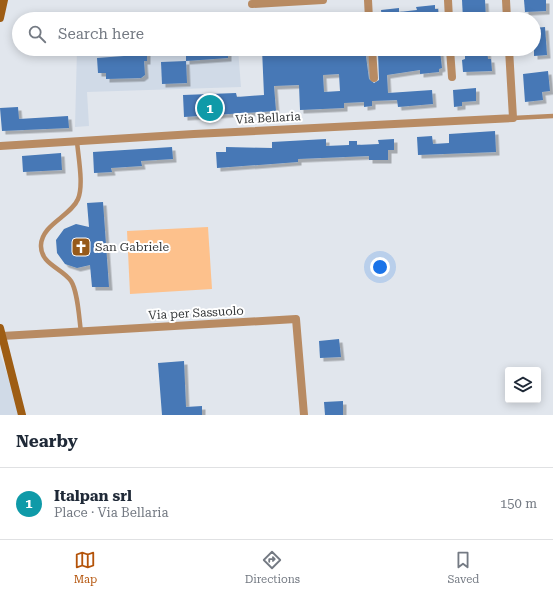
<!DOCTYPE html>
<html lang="en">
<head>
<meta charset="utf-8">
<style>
	:root { --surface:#fff; --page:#f6f6f7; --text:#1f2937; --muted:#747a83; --line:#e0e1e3; --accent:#b45309 }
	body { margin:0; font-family:"Roboto Serif",serif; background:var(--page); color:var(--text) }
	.controls { position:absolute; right:12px; bottom:12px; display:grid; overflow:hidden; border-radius:4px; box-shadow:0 2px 10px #0003 }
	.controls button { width:36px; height:36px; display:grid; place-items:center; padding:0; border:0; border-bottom:1px solid var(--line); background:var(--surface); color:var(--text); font:20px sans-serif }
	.you { position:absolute; left:380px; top:267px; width:14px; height:14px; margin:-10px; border:3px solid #fff; border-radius:50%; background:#1a73e8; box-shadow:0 0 0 6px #1a73e833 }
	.badge { display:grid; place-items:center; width:26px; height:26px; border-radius:50%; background:var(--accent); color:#fff; font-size:13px; font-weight:700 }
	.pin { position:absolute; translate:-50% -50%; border:2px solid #fff; box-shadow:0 1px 4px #0006 }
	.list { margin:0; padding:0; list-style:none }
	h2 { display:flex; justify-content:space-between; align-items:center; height:52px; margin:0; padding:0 16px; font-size:17px }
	h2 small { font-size:13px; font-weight:400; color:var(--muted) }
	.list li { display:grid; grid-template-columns:26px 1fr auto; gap:12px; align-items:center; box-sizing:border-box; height:72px; padding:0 16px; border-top:1px solid var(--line) }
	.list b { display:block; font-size:15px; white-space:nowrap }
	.list p { margin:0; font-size:13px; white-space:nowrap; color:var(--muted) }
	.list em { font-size:13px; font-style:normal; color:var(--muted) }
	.icon { flex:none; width:22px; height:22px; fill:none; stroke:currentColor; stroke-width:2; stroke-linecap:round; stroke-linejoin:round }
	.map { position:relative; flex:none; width:553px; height:415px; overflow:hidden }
	.search { position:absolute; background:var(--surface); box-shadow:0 2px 10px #0003; left:12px; right:12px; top:12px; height:44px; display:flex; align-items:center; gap:10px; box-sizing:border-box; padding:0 14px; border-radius:22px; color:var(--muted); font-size:15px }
	.sheet { height:124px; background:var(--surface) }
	nav { display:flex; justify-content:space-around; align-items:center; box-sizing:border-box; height:56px; border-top:1px solid var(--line); background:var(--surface); font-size:11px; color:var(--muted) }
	nav a { display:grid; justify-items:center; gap:2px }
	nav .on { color:var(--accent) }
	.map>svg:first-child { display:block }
	.built { fill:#d0dae7 }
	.green { fill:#fdc18c }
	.building { fill:#4678b6; fill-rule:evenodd; filter:url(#shadow) }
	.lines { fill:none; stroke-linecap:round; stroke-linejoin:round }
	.lane { stroke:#b88b63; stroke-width:4.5 }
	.street { stroke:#b88b63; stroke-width:8 }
	.secondary { stroke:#9e5d14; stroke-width:8 }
	.labels { text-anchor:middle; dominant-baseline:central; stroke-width:4; stroke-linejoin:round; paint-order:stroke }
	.street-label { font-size:12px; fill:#35383a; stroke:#fff }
	.poi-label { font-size:12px; fill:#35383a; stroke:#fff; text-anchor:start }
</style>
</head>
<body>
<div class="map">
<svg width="553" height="415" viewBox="0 0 553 415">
	<defs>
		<filter id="shadow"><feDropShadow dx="3.5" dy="3.5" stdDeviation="0" flood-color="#0004"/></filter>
	</defs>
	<rect width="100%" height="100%" fill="#e1e6ed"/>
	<!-- built -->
	<g class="built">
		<path d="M77,49h161l3,38 -154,5 2,34 -14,1z"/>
		<path d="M0,354l22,61h-22z"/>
	</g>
	<!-- green -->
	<path class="green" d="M208,227l4,62 -82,5 -3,-63z"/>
	<!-- building -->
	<g class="building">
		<path d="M462,0h23l1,19h-23z"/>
		<path d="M524,0h22v11l-21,1z"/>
		<path d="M435,5v4h3l1,10h-57l-1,-9 18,-2v4l18,-2 -1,-3z"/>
		<path d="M545,27l2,28 -13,1v-28z"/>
		<path d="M124,49h23v12h-3l1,14 -4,3 -35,1v-6h-8l-1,-15 27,-2z"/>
		<path d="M186,49h42v9l-42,3z"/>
		<path d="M262,49h103l4,30 5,4 5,-3 -1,-27h5l-1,-3 19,-1v3l18,-1v-2h18v3l3,-1 2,17 -3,1v3l-19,2v-4l-33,5 1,18 44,-3 1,14 -35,3 -1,-7 -25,1v5l-8,1v-5l-20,1v5l-44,2 -1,-25 -25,1 2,25 -92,6 -1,-22 53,-2 1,4 27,-2zM339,74l1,17 -16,1 -1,-17z"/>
		<path d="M465,49h22l1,10h3l1,12 -29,1 -1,-12 3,-1z"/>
		<path d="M186,61l1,22 -25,1 -1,-22z"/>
		<path d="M548,71l2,20 -8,1 1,8 -18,2 -2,-28z"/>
		<path d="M476,88v13l-14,1v4l-8,1 -1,-17z"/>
		<path d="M18,107l1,12 49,-3 1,12 -67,3 -2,-23z"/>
		<path d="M495,131l1,21 -78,3 -1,-18 15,-1 1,8 16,-1v-9z"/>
		<path d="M326,139v7l23,-1v-4h8v4l22,-1 -1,-4 16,-1v11h-6v10h-19v-4l-71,3v3l-81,6 -1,-16h10v-5l46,1v-6z"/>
		<path d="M172,147l1,12 -32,2 1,5 -31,2 1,4 -18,1 -1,-21z"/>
		<path d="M61,153l1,17 -39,2 -1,-16z"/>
		<path d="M103,202l6,85h-17l-2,-22 -13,3 -12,-4 -8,-11 -1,-13 8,-11 12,-5 13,3 -2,-24z"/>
		<path d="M339,339l2,18 -21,1 -1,-17z"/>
		<path d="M184,361l2,46 16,-1v9h-40l-4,-52z"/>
		<path d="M343,401v14h-18l-1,-13z"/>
	</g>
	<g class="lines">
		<!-- lane -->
		<g class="lane">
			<path d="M513,118l40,-2"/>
			<path d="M77,141c1,15 7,44 1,58 -7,17 -36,25 -37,46 -1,19 21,23 30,36 7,11 8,37 10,51"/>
		</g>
		<!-- street -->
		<g class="street">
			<path d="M368,0l1,19"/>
			<path d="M448,0l1,19"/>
			<path d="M506,0l1,19"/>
			<path d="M252,4l71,-4"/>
			<path d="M372,49l2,29"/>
			<path d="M450,49l2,28"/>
			<path d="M0,146l194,-12 319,-16 -4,-69"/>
			<path d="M2,336l294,-17 8,96"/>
		</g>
		<!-- secondary -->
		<g class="secondary">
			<path d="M0,18l4,-18"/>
			<path d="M0,328l22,87"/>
		</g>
	</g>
	<!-- icons -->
	<defs>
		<symbol id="church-square" viewBox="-11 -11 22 22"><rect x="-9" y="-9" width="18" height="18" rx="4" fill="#965a1b" stroke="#fff"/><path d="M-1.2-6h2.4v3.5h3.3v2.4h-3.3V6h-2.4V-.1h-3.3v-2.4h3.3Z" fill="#fff"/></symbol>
	</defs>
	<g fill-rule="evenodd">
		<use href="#church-square" x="70" y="236" width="22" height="22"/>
	</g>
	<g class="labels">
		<!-- street labels -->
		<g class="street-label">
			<text transform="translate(268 118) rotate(-3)">Via Bellaria</text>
			<text transform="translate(196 313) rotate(-3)">Via per Sassuolo</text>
		</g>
		<!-- poi labels -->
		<g class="poi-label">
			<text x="95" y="247">San Gabriele</text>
		</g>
	</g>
</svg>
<div class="controls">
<button><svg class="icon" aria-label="layers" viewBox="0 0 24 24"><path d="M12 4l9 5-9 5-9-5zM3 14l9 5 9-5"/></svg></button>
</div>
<div class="you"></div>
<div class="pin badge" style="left:210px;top:108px;background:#0f9aa8">1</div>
<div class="search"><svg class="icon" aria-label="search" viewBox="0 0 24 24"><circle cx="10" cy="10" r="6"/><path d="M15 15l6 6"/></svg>Search here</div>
</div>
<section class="sheet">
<h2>Nearby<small></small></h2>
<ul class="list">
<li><span class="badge" style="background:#0f9aa8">1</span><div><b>Italpan srl</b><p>Place · Via Bellaria</p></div><em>150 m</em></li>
</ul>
</section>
<nav>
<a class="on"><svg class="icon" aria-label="map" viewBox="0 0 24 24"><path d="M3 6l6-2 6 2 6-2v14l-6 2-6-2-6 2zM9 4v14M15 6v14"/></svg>Map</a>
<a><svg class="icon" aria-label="directions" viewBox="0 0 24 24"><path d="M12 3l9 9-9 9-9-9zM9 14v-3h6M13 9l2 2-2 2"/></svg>Directions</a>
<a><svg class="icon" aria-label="saved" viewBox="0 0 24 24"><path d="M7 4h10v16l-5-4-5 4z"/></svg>Saved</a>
</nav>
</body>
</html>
